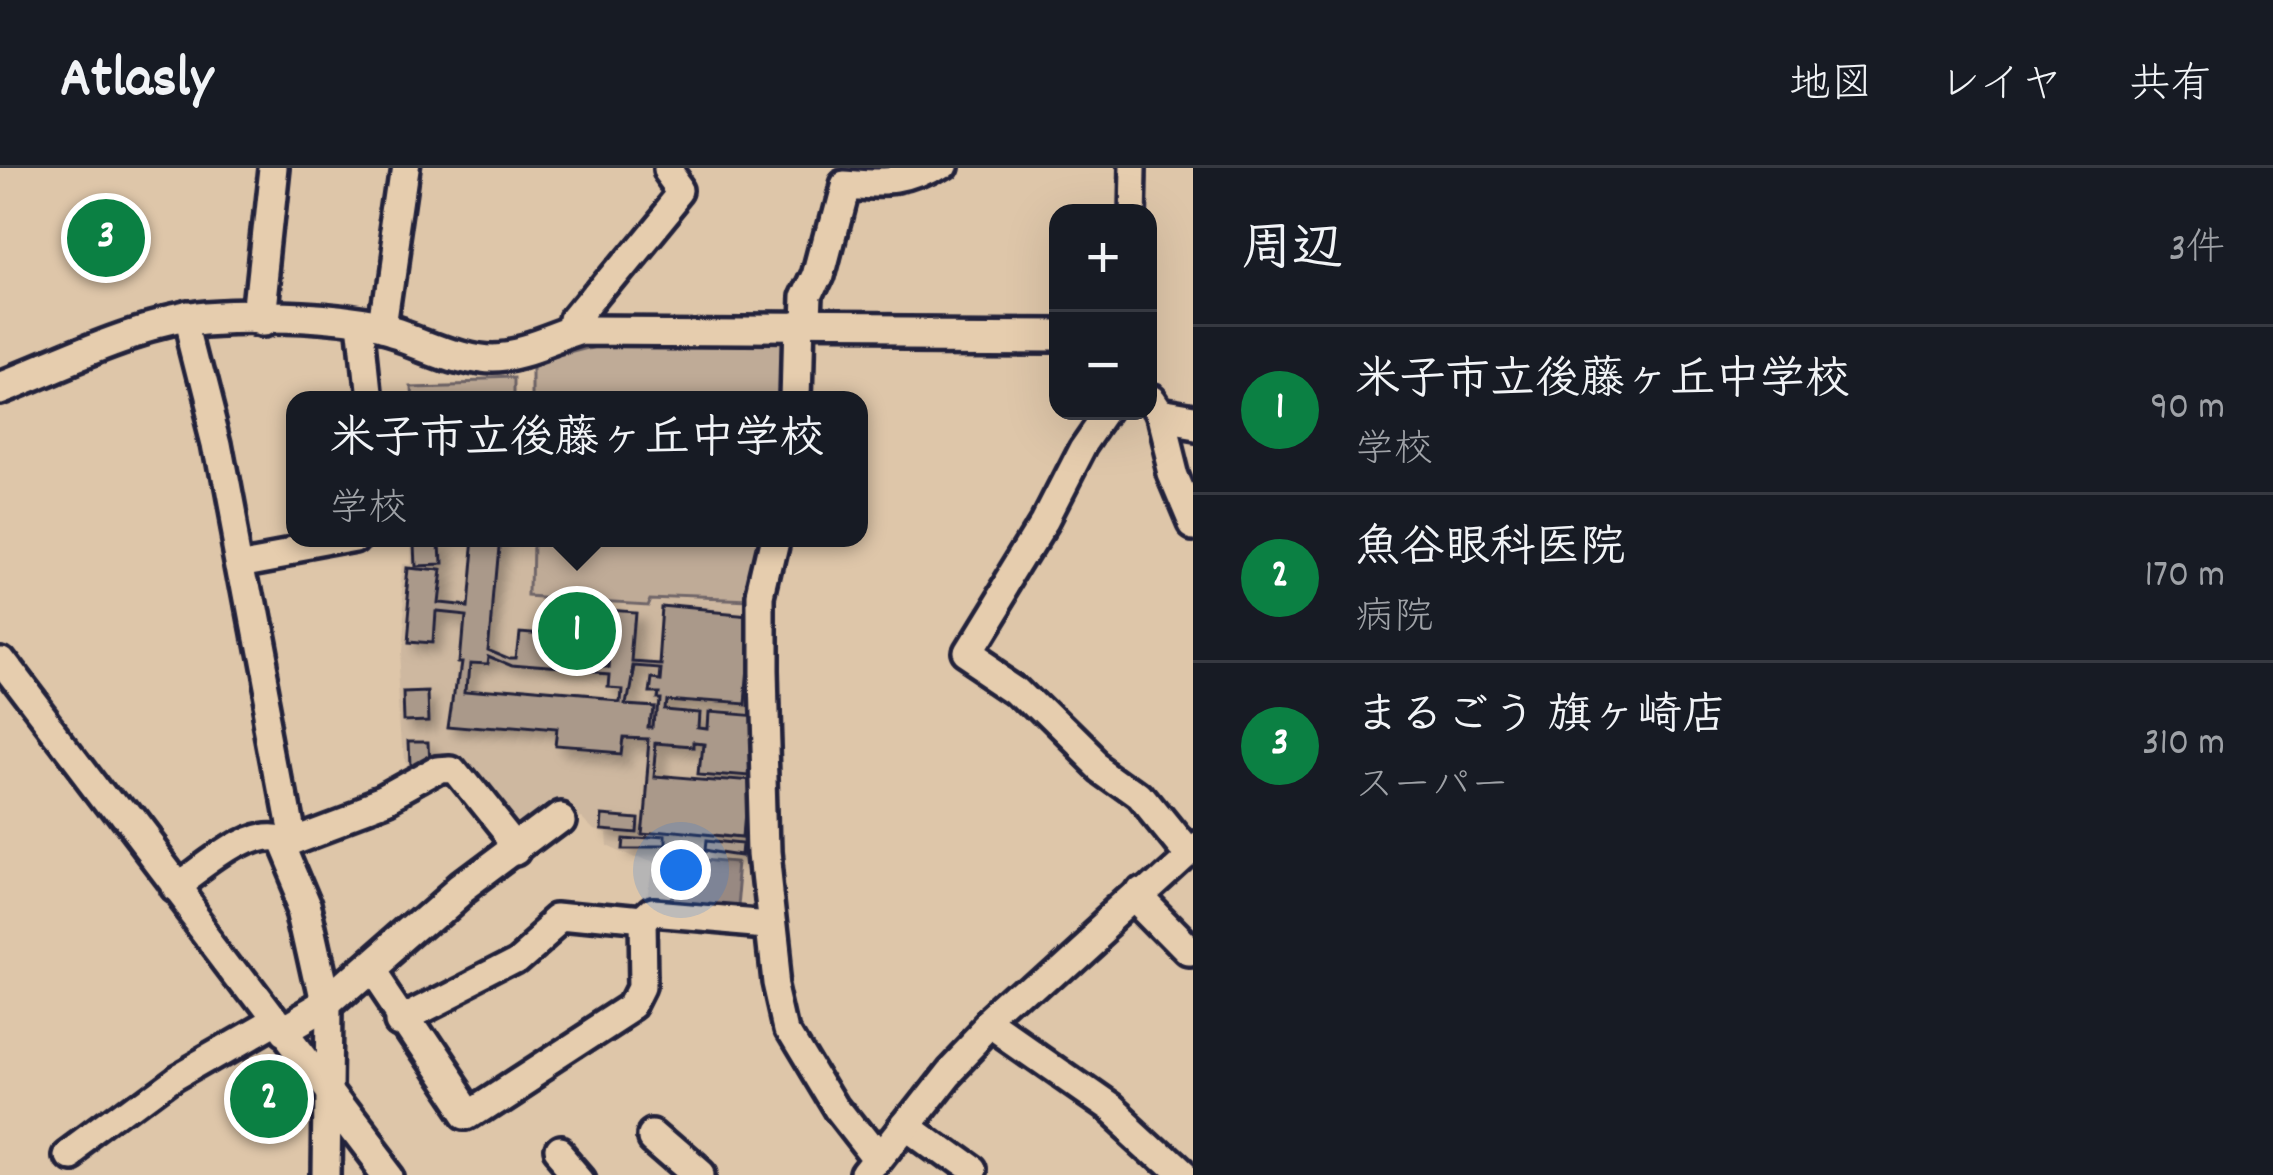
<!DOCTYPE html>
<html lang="ja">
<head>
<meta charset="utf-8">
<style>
	:root { --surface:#171b24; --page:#20242c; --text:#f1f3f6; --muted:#9ea1a6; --line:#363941; --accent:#0b8043 }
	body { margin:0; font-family:Dekko,"Klee One",sans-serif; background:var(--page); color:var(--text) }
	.controls { position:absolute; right:36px; top:36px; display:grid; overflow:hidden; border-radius:24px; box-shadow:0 12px 48px #0002 }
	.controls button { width:108px; height:108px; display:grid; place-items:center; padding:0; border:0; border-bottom:3px solid var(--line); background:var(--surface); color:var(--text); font:60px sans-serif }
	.you { position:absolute; left:681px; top:702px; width:42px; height:42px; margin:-30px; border:9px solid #fff; border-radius:50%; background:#1a73e8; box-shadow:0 0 0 18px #1a73e833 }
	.badge { display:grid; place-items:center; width:78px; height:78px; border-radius:50%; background:var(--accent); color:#fff; font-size:39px; font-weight:700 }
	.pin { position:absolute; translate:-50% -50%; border:6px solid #fff; box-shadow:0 3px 12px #0006 }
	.popup { position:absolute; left:286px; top:223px; width:582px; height:156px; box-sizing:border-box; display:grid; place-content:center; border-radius:24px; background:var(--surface); filter:drop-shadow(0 3px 9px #0005); font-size:39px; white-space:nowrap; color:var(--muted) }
	.popup b { font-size:45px; color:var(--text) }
	.popup::after { content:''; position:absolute; left:50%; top:100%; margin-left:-24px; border:24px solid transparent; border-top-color:var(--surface) }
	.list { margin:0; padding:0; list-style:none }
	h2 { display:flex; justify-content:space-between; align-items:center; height:156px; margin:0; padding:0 48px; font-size:51px }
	h2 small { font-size:39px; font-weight:400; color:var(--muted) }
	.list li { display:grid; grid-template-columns:78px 1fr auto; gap:36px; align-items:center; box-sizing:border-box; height:168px; padding:0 48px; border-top:3px solid var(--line) }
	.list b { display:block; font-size:45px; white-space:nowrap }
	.list p { margin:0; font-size:39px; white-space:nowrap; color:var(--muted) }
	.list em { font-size:39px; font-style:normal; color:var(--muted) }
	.map { position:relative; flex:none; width:1193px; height:1007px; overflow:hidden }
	header { display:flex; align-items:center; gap:72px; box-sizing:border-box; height:168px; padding:0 60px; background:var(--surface); border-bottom:3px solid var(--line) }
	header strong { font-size:57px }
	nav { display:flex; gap:66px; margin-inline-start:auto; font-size:42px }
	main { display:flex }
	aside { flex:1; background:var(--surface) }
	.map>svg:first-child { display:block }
	.built { fill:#ceb8a0 }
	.green { fill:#bfab97; stroke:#706669; stroke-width:3 }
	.water { fill:#988982; stroke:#696066; stroke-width:3 }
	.building { fill:#aa998a; stroke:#22223b; stroke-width:3; fill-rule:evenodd; filter:url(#shadow) }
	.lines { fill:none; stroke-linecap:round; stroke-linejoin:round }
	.minor-casing { stroke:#22223b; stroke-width:36 }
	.minor { stroke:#e6cdae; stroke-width:27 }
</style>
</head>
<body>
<header>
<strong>Atlasly</strong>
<nav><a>地図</a><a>レイヤ</a><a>共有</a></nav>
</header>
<main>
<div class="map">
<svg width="1193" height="1007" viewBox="0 0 1193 1007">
	<defs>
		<filter id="shadow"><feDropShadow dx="8" dy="8" stdDeviation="6" flood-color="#0004"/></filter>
	</defs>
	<rect width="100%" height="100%" fill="#dec6a9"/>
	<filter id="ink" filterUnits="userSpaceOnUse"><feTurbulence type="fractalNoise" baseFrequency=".00833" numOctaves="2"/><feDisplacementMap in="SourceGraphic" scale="24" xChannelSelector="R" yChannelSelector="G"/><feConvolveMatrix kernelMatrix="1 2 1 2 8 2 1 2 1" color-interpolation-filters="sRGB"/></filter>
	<g filter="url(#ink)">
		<!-- built -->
		<path class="built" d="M412,370h356l-4,382 -119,-12 7,-47 -45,-20 -1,-16 -13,-3 -12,-12 -6,2 -42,32 -77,-78 -39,9 -14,-12 -7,-114 9,-88 7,-1z"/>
		<!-- green -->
		<g class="green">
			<path d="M777,174l7,7 -3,51h-245v-37l72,-19z"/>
			<path d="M517,208v24h-103l-1,-21z"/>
			<path d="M533,370h229l-13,63 -101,-4 -3,7 -113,-7z"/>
		</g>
		<!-- water -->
		<path class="water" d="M673,687l70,6 -4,47 -70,-6z"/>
		<!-- building -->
		<g class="building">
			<path d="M415,370h23l1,24 -23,1z"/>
			<path d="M468,370h31l-10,111 24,10h7l3,-28 77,6 -2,29h8l3,-36 -40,-3 2,-19 62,5 -4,47 26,2 4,-56 91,8 -8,90 -80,-6 -1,10 36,3 -1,15 8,1 1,-16 48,4 -5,61 -48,-4 3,-30 -9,-1v5l-37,-3 -3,30 98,8 -5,57 -105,-10 8,-88 -27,-1 -2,16 -64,-5 2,-17 -107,-9 9,-62h-4l4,-45 -30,-3 -2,30 -27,-2 7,-77 27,3 -4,37 30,3zM489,488l26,11 91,7 -1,14 13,1 -1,15 -150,-13 2,-28 19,1zM629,496l25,2 -1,11 -9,-1 -2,15h10l-1,6h4l-2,32h-4l2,-22 -29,-2z"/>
			<path d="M430,519l1,30 -26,1 -1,-30z"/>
			<path d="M408,573h22l1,25 -22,1z"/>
			<path d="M602,637l36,3 -1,16 -36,-3z"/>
			<path d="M624,663l39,3v10h-40z"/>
			<path d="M708,672l40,4 -1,11 -40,-6z"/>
		</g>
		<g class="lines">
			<defs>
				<g id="minor">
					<path d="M1131,45l1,-45"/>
					<path d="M259,151l16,-151"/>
					<path d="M187,152l31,122 74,393 -14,2 29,69 22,99 -2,170"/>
					<path d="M360,156l8,76"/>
					<path d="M385,159l23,-159"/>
					<path d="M805,162l1,-31 12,-26 23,-88c42,3 62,7 99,-17"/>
					<path d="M573,166l1,-10 110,-134 -16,-22"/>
					<path d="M0,219c68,-26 137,-63 210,-69 55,-4 120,-2 175,9 35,8 69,30 106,30 35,0 64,-18 97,-27l470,3"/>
					<path d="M794,232l2,-70"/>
					<path d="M1150,238l8,12 35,6"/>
					<path d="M1111,243l-27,39 -37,72 -81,132 55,37 76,75 39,28 47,58"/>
					<path d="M1158,250l14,56 21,50"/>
					<path d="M775,370l-14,60v78l5,177 14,129 10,44 50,83 39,50"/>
					<path d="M241,392l119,-22"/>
					<path d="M0,492l391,515"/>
					<path d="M292,667l88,-33 58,-32 14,-1 65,81"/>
					<path d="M172,721c27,-18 72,-61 106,-52"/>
					<path d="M1137,725l56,57"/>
					<path d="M371,803l96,143 166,-108 9,-18 -1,-62"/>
					<path d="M398,849l123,-63 41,-36 79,8 11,-10 119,10"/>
					<path d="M992,859l116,81 73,67"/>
					<path d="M281,865l48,-28 131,-115 100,-75"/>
					<path d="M904,961l64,46"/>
					<path d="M652,968l45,39"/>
					<path d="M563,985l19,22"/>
					<path d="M67,989l104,-77 101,-58"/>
					<path d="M868,1007l80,-102 44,-46 201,-183"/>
				</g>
			</defs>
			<!-- minor casing -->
			<use href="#minor" class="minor-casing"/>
			<!-- minor -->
			<use href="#minor" class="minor"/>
		</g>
	</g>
</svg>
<div class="controls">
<button>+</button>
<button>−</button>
</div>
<div class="you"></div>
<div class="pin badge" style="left:577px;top:463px">1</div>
<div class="popup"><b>米子市立後藤ヶ丘中学校</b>学校</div>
<div class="pin badge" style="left:269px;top:931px">2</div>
<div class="pin badge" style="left:106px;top:70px">3</div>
</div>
<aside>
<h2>周辺<small>3件</small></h2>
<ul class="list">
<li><span class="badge">1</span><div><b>米子市立後藤ヶ丘中学校</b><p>学校</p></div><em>90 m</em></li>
<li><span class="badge">2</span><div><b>魚谷眼科医院</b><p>病院</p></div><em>170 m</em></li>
<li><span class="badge">3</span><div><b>まるごう 旗ヶ崎店</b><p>スーパー</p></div><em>310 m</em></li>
</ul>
</aside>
</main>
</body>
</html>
